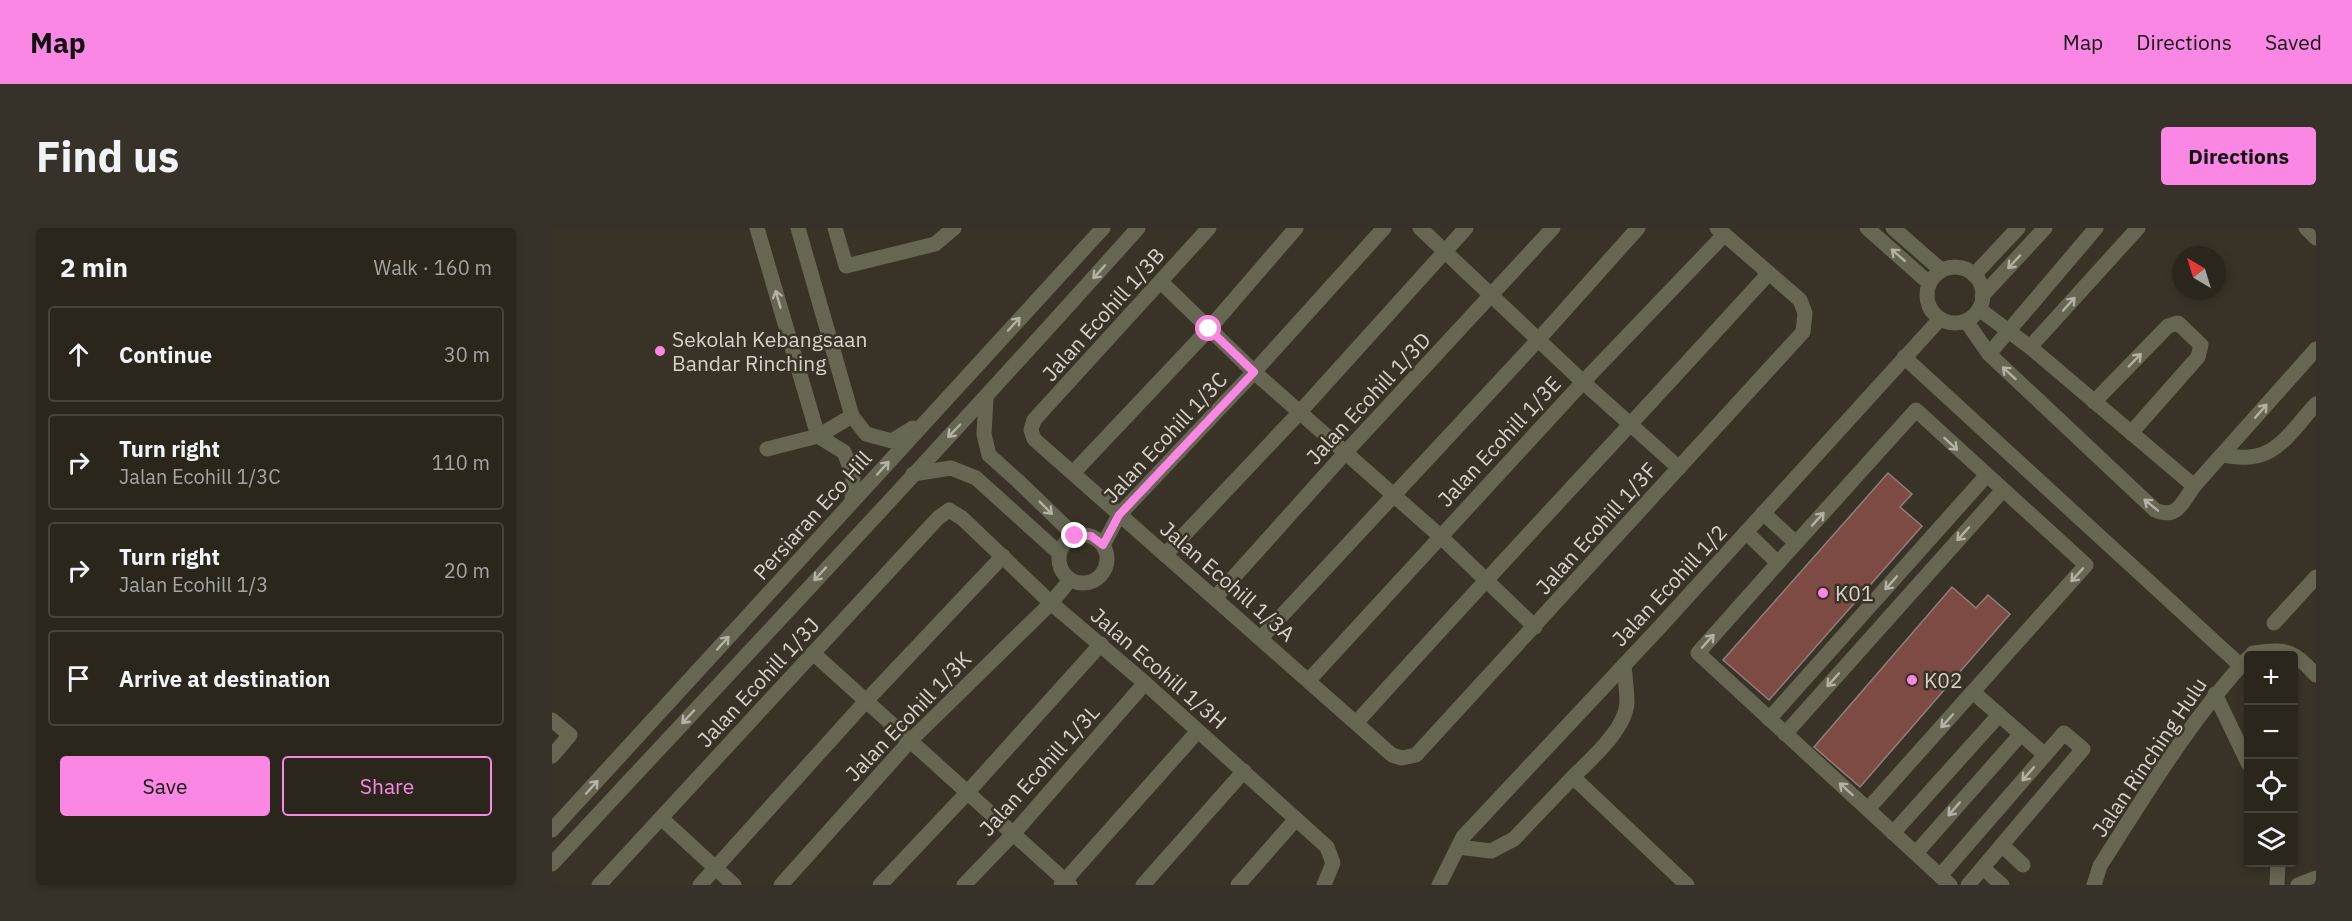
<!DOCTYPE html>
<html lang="en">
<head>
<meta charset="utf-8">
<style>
	:root { --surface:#2a261c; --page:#363229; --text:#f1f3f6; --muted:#a5a5a3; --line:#46433b; --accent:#fb87e5 }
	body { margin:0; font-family:"IBM Plex Sans",sans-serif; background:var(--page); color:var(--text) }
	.controls { position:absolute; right:18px; bottom:18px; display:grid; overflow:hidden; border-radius:6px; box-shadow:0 3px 9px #0003 }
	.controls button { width:54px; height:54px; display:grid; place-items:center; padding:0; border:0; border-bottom:2px solid var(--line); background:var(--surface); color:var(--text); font:30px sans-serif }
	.compass { position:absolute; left:1620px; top:18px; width:54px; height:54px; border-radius:50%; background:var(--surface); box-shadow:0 3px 9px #0003; rotate:322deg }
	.stop { position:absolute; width:18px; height:18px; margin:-14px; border:4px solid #fb87e5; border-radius:50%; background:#fff }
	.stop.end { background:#fb87e5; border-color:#fff; box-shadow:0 2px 6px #0008 }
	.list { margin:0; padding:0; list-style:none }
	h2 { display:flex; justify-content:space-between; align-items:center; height:78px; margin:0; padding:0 24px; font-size:26px }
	h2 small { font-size:20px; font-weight:400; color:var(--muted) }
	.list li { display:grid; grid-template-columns:39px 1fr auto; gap:18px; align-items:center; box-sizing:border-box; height:96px; margin:0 12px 12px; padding:0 12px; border:2px solid var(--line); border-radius:6px }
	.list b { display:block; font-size:22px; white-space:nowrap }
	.list p { margin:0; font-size:20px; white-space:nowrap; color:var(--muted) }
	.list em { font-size:20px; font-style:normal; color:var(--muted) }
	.actions { display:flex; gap:12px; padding:18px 24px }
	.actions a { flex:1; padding:14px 0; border:2px solid var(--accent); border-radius:6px; text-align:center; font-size:21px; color:var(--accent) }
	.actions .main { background:var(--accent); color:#111 }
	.icon { flex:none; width:33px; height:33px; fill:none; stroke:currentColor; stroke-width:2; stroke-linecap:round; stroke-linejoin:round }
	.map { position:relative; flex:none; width:1764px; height:657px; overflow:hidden; border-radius:6px }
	header { display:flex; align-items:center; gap:36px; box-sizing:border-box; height:84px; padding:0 30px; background:var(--accent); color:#111 }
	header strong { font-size:28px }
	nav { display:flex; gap:33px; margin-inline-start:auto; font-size:21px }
	.intro { display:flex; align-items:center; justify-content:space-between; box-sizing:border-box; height:144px; padding:0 36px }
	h1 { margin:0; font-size:42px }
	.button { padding:15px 27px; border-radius:6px; background:var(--accent); color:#111; font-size:21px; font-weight:700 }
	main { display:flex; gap:36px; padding:0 36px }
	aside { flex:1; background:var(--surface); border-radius:6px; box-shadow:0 3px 9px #0003 }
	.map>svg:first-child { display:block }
	.building { fill:#7d4a44; stroke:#907e7c; stroke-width:1.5 }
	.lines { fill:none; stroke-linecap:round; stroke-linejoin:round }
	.minor { stroke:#666652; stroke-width:15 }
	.oneway { stroke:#b4b2a6 }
	.route { stroke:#fb87e5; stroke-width:8 }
	.poi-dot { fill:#fb87e5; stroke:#383326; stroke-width:2 }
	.labels { text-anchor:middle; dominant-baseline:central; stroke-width:5; stroke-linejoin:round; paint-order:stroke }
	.street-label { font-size:21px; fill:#d6d2ca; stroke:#383326 }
	.poi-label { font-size:21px; fill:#d6d2ca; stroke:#383326; text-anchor:start }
</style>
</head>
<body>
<header>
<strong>Map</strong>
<nav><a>Map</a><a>Directions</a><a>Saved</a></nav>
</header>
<div class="intro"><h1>Find us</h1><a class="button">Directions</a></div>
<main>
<aside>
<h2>2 min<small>Walk · 160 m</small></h2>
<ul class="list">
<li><svg class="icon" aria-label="ahead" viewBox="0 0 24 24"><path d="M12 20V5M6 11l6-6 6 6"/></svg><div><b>Continue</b></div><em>30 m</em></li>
<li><svg class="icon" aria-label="right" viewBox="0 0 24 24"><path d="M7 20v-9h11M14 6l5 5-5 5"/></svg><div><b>Turn right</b><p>Jalan Ecohill 1/3C</p></div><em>110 m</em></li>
<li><svg class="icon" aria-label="right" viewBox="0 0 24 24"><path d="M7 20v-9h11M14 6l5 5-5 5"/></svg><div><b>Turn right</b><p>Jalan Ecohill 1/3</p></div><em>20 m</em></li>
<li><svg class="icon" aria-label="arrive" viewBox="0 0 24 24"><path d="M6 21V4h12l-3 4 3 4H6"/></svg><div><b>Arrive at destination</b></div></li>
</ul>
<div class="actions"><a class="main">Save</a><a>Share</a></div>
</aside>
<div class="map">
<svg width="1764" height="657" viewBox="0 0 1764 657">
	<rect width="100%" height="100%" fill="#383326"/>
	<!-- building -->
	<g class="building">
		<path d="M1336,245l24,21 -12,13 22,19 -153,174 -46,-40z"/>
		<path d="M1400,359l24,21 12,-13 22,19 -150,173 -46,-40z"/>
	</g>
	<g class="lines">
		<!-- minor -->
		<g class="minor">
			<path d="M205,0l61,208 26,16 9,23 -1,27"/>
			<path d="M246,0l54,188 14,18 26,7 21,-13"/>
			<path d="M283,0l11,38 89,-22 19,-16"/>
			<path d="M657,0l-175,192 -3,10 3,9 358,316 10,3 14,-3 387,-423 2,-19 -5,-13 -83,-72"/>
			<path d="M868,0l163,154 96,86"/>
			<path d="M1315,0l62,55"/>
			<path d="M1341,0l48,42"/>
			<path d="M1754,0l10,10"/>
			<circle cx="1403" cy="67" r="28"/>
			<path d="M1422,47l44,-47"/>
			<path d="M609,54l93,90 186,164 95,91"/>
			<path d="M1430,68l63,-68"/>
			<path d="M1427,81l51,38 164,139"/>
			<path d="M1414,93l23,33 166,156c22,10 28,-8 39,-24l122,-137"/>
			<path d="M1478,119l108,-119"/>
			<path d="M1437,126l107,-126"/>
			<path d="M1352,129l337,309"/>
			<path d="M434,170l-2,36 5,21 29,26 57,55"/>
			<path d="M1542,174l74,-76 10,-3 23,22 -3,12 -67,76"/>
			<path d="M215,221l51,-13 34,-20"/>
			<path d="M1670,227c52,11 63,-17 94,-51"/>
			<path d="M521,245l136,-144 87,-101"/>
			<path d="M361,246l38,-6 25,10 83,75"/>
			<path d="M1211,285l33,30"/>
			<path d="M1194,304l32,31 -80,90 252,232"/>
			<circle cx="531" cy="331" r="24"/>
			<path d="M551,317l16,-30 135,-143 130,-144"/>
			<path d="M613,327l134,-142 167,-185"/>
			<path d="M1226,335l138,-153 170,155 -218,244"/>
			<path d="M663,370l130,-145 208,-225"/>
			<path d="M1722,395l42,-46"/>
			<path d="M709,410l277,-298 100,-112"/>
			<path d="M261,425l257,232"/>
			<path d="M1699,428l2,-3c35,-4 38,-4 63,22"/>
			<path d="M1072,437c1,12 3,26 3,38 -2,27 -36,56 -54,74l114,108"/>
			<path d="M757,452l274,-298 141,-147"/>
			<path d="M1663,466l33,69"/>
			<path d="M1217,491l217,-243"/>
			<path d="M0,492l18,15 -18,21"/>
			<path d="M804,495c136,-151 276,-299 413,-450"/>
			<path d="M1233,506l217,-243"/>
			<path d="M109,590l73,67"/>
			<path d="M0,602l551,-602"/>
			<path d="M1341,605l106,-118"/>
			<path d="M1450,617l21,20"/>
			<path d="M906,619l33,4 23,-12 59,-62"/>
			<path d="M1364,625l105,-119"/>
			<path d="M0,636c196,-211 394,-421 586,-636"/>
			<path d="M1431,640l19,17"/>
			<path d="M1388,648l105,-121 -72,-63"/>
			<path d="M47,657l339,-367 11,-8 13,8 89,85 94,80 182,164 6,16 -9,22"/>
			<path d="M148,657l166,-184 137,-145"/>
			<path d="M229,657l129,-144 141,-138 19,-23"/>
			<path d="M328,657l86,-91 135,-150"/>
			<path d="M412,657l49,-51 132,-151"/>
			<path d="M509,657l137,-154"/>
			<path d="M591,657l101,-114"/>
			<path d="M686,657l58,-66"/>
			<path d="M887,657l24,-48 195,-208 282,-310"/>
			<path d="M1416,657l115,-136 -19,-16 -19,22"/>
			<path d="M1542,657l6,-19c46,-72 90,-146 148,-208"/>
			<path d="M1725,657l1,-23"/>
			<path d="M1746,657l18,-7"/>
		</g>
	</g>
	<!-- one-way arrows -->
	<defs><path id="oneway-shaft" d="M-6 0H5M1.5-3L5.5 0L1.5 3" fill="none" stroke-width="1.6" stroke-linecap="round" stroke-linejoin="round" transform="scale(1.5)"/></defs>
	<g class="oneway">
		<use href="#oneway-shaft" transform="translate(1346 27) rotate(-139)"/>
		<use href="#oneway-shaft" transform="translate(1462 34) rotate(133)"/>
		<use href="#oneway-shaft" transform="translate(547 44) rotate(132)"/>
		<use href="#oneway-shaft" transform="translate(226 71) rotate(-106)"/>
		<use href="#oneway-shaft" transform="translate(1517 76) rotate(-48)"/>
		<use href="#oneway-shaft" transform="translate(462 96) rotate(-48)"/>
		<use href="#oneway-shaft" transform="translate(1583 132) rotate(-46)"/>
		<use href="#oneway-shaft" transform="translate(1457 145) rotate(-137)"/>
		<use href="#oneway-shaft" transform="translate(1709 183) rotate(-49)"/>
		<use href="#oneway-shaft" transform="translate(402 203) rotate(134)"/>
		<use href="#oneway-shaft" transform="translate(1399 216) rotate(43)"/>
		<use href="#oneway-shaft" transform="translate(331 240) rotate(-48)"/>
		<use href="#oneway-shaft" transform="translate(1599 277) rotate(-141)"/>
		<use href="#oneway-shaft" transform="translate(494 280) rotate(45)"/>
		<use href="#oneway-shaft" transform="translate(1266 291) rotate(-48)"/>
		<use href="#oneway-shaft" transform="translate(1411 306) rotate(132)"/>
		<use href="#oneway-shaft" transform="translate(268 346) rotate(133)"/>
		<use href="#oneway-shaft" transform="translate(1525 347) rotate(132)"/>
		<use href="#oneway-shaft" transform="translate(1339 355) rotate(132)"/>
		<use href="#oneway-shaft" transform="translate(1156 413) rotate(-48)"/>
		<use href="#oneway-shaft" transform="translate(171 415) rotate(-48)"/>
		<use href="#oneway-shaft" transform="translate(1281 452) rotate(132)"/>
		<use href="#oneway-shaft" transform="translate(136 489) rotate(133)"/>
		<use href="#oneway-shaft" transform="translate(1395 493) rotate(132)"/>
		<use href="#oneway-shaft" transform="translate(1476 546) rotate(131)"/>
		<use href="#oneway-shaft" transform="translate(40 559) rotate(-48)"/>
		<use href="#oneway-shaft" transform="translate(1294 561) rotate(-138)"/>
		<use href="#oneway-shaft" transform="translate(1402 581) rotate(131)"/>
	</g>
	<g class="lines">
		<!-- route -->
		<path class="route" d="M523,308h16l12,9 16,-30 135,-143 -45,-43"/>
	</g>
	<!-- markers -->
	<g class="poi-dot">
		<circle cx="108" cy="123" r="6"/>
		<circle cx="1271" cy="365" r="6"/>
		<circle cx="1360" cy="452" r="6"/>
	</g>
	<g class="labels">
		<!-- street labels -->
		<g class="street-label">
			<text transform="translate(551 86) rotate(-48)">Jalan Ecohill 1/3B</text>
			<text transform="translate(816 170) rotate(-47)">Jalan Ecohill 1/3D</text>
			<text transform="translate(613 209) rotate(-47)">Jalan Ecohill 1/3C</text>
			<text transform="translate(947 213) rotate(-47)">Jalan Ecohill 1/3E</text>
			<text transform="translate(260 287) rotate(-48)">Persiaran Eco Hill</text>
			<text transform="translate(1044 300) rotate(-48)">Jalan Ecohill 1/3F</text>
			<text transform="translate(676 353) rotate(41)">Jalan Ecohill 1/3A</text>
			<text transform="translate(1117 357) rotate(-47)">Jalan Ecohill 1/2</text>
			<text transform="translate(607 440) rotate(41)">Jalan Ecohill 1/3H</text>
			<text transform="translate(206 454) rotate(-47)">Jalan Ecohill 1/3J</text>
			<text transform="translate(356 488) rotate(-46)">Jalan Ecohill 1/3K</text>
			<text transform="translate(1597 529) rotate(-56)">Jalan Rinching Hulu</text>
			<text transform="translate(487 542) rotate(-48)">Jalan Ecohill 1/3L</text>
		</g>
		<!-- poi labels -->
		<g class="poi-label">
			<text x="120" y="111">Sekolah Kebangsaan<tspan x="120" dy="24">Bandar Rinching</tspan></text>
			<text x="1283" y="365">K01</text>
			<text x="1372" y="452">K02</text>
		</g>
	</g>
</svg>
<div class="controls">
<button>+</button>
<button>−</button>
<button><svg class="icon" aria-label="locate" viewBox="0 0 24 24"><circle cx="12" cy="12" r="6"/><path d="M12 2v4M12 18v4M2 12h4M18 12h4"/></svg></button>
<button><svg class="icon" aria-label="layers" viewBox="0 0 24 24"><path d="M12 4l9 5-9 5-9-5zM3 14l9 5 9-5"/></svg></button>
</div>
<svg class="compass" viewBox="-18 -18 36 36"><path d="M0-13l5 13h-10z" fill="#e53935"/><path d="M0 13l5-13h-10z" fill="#a5a5a3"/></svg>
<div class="stop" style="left:657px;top:101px"></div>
<div class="stop end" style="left:523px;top:308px"></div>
</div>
</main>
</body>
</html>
